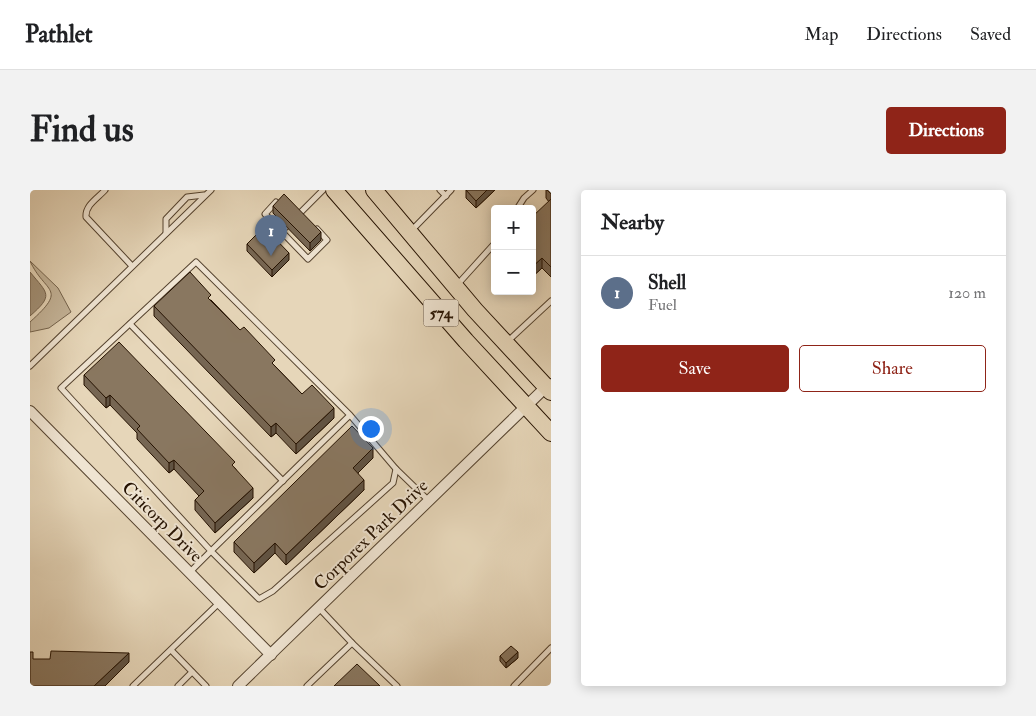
<!DOCTYPE html>
<html lang="en">
<head>
<meta charset="utf-8">
<style>
	:root { --surface:#fff; --page:#f2f2f2; --text:#202124; --muted:#757577; --line:#e0e0e0; --accent:#8f2418 }
	body { margin:0; font-family:"IM FELL Double Pica",serif; background:var(--page); color:var(--text) }
	.controls { position:absolute; right:15px; top:15px; display:grid; overflow:hidden; border-radius:5px; box-shadow:0 2px 12px #0003 }
	.controls button { width:45px; height:45px; display:grid; place-items:center; padding:0; border:0; border-bottom:1px solid var(--line); background:var(--surface); color:var(--text); font:25px sans-serif }
	.you { position:absolute; left:340px; top:238px; width:18px; height:18px; margin:-12px; border:4px solid #fff; border-radius:50%; background:#1a73e8; box-shadow:0 0 0 8px #1a73e833 }
	.badge { display:grid; place-items:center; width:32px; height:32px; border-radius:50%; background:var(--accent); color:#fff; font-size:16px; font-weight:700 }
	.pin { position:absolute; translate:-50% -41px; filter:drop-shadow(0 1px 2px #0008) }
	.pin::after { content:''; position:absolute; top:26px; width:18px; height:15px; background:inherit; clip-path:polygon(0 0,100% 0,50% 100%) }
	.list { margin:0; padding:0; list-style:none }
	h2 { display:flex; justify-content:space-between; align-items:center; height:65px; margin:0; padding:0 20px; font-size:21px }
	h2 small { font-size:16px; font-weight:400; color:var(--muted) }
	.list li { display:grid; grid-template-columns:32px 1fr auto; gap:15px; align-items:center; box-sizing:border-box; height:75px; padding:0 20px; border-top:1px solid var(--line) }
	.list b { display:block; font-size:19px; white-space:nowrap }
	.list p { margin:0; font-size:16px; white-space:nowrap; color:var(--muted) }
	.list em { font-size:16px; font-style:normal; color:var(--muted) }
	.actions { display:flex; gap:10px; padding:15px 20px }
	.actions a { flex:1; padding:11px 0; border:1px solid var(--accent); border-radius:5px; text-align:center; font-size:18px; color:var(--accent) }
	.actions .main { background:var(--accent); color:#fff }
	.map { position:relative; flex:none; width:521px; height:496px; overflow:hidden; border-radius:5px }
	header { display:flex; align-items:center; gap:30px; box-sizing:border-box; height:70px; padding:0 25px; background:var(--surface); border-bottom:1px solid var(--line) }
	header strong { font-size:24px }
	nav { display:flex; gap:28px; margin-inline-start:auto; font-size:18px }
	.intro { display:flex; align-items:center; justify-content:space-between; box-sizing:border-box; height:120px; padding:0 30px }
	h1 { margin:0; font-size:35px }
	.button { padding:12px 22px; border-radius:5px; background:var(--accent); color:#fff; font-size:18px; font-weight:700 }
	main { display:flex; gap:30px; padding:0 30px }
	aside { flex:1; background:var(--surface); border-radius:5px; box-shadow:0 2px 12px #0003 }
	.map>svg:first-child { display:block }
	.green { fill:#c5b59a; stroke:#74634d }
	.water { fill:#a4937a; stroke:#715f49 }
	.lines { fill:none; stroke-linecap:round; stroke-linejoin:round }
	.lane-casing { stroke:#54422e; stroke-width:7 }
	.street-casing { stroke:#54422e; stroke-width:12 }
	.primary-casing { stroke:#241100; stroke-width:18 }
	.lane { stroke:#efe4d2; stroke-width:5 }
	.street { stroke:#efe4d2; stroke-width:10 }
	.primary { stroke:#e6d6b9; stroke-width:16 }
	.wall { fill:#766653; stroke:#241100 }
	.shaded-wall { fill:#605343; stroke:#241100 }
	.building { fill:#897760; stroke:#241100 }
	.labels { text-anchor:middle; dominant-baseline:central; stroke-width:4; stroke-linejoin:round; paint-order:stroke }
	.shield { fill:#efe4d2; stroke:#61503f; stroke-width:1 }
	.shield-label { font-size:16px; font-weight:bold; fill:#241100 }
	.street-label { font-size:18px; fill:#241100; stroke:#efe4d2 }
</style>
</head>
<body>
<header>
<strong>Pathlet</strong>
<nav><a>Map</a><a>Directions</a><a>Saved</a></nav>
</header>
<div class="intro"><h1>Find us</h1><a class="button">Directions</a></div>
<main>
<div class="map">
<svg width="521" height="496" viewBox="0 0 521 496">
	<rect width="100%" height="100%" fill="#e6d6b9"/>
	<filter id="stains"><feTurbulence type="fractalNoise" baseFrequency=".004" numOctaves="4"/><feColorMatrix values="0 0 0 0 .2 0 0 0 0 .09 0 0 0 0 .02 0 0 0 .5 -.17"/></filter>
	<radialGradient id="worn" r=".72"><stop offset=".6" stop-color="#630" stop-opacity="0"/><stop offset="1" stop-color="#630" stop-opacity=".3"/></radialGradient>
	<!-- green -->
	<path class="green" d="M0,71l28,27 13,24 -22,16 -19,4v-10c39,-35 15,-28 0,-61z"/>
	<!-- water -->
	<path class="water" d="M0,82c18,22 24,23 0,44z"/>
	<g class="lines">
		<defs>
			<g id="lane">
				<path d="M75,0c-7,8 -20,15 -19,27l46,49"/>
				<path d="M410,0l6,6"/>
				<path d="M246,12l-11,12 16,17"/>
				<path d="M487,19l7,-11 9,-8"/>
				<path d="M267,26l26,-26"/>
				<path d="M256,37l-5,4 27,28 19,-19 -10,-11"/>
				<path d="M382,40l39,-40"/>
				<path d="M136,43v-14l21,-22 17,-2"/>
				<path d="M428,94l37,-41"/>
				<path d="M100,134l153,157"/>
				<path d="M477,152l44,-41"/>
				<path d="M0,176l181,-176"/>
				<path d="M366,279l33,32"/>
				<path d="M160,382l21,-21 -150,-163 135,-126 154,153 46,54 -3,14 -120,108 -14,8 -48,-48 139,-136"/>
				<path d="M289,418l33,35 45,43"/>
				<path d="M141,460l35,36"/>
				<path d="M103,496l86,-83"/>
				<path d="M148,496l14,-14"/>
				<path d="M277,496l45,-43"/>
				<path d="M484,496l37,-38"/>
			</g>
			<g id="street">
				<path d="M0,221l241,244"/>
				<path d="M208,496l311,-302"/>
			</g>
			<g id="primary">
				<path d="M304,0l132,151 85,92"/>
				<path d="M344,0l101,120 76,82"/>
			</g>
		</defs>
		<!-- lane casing -->
		<use href="#lane" class="lane-casing"/>
		<!-- street casing -->
		<use href="#street" class="street-casing"/>
		<!-- primary casing -->
		<use href="#primary" class="primary-casing"/>
		<!-- lane -->
		<use href="#lane" class="lane"/>
		<!-- street -->
		<use href="#street" class="street"/>
		<!-- primary -->
		<use href="#primary" class="primary"/>
	</g>
	<!-- wall -->
	<g class="wall">
		<path d="M436,0h29l-19,18 -10,-10z"/>
		<path d="M516,0h5v87l-9,-9 -10,9 17,-75 -3,-4z"/>
		<path d="M243,16l48,34 -11,11 -37,-38z"/>
		<path d="M217,54l42,16 -17,17 -25,-26z"/>
		<path d="M181,110l91,94 32,24 -38,36 -20,-21 -5,4 -117,-121v-10z"/>
		<path d="M54,185l151,93 18,30 -38,35 -20,-23v-10l4,-4 -25,-27 -5,4 -32,-34v-6l-27,-28 -4,3 -22,-23z"/>
		<path d="M343,268l-15,15 6,17 -78,75 -11,-12 -21,20 -20,-21v-10z"/>
		<path d="M470,466l18,2 -12,10 -6,-7z"/>
	</g>
	<!-- shaded-wall -->
	<g class="shaded-wall">
		<path d="M457,0h8l-19,18v-7z"/>
		<path d="M291,42v8l-11,11v-8z"/>
		<path d="M259,63v7l-17,17v-7z"/>
		<path d="M512,68v10l-10,9v-10z"/>
		<path d="M80,205v10l-4,3v-10z"/>
		<path d="M304,218v10l-38,36v-10z"/>
		<path d="M246,233v10l-5,4v-10z"/>
		<path d="M343,258v10l-20,20v-10z"/>
		<path d="M144,270v9l-5,4v-10z"/>
		<path d="M334,290v10l-78,75v-10z"/>
		<path d="M223,298v10l-38,35v-10z"/>
		<path d="M245,353v10l-21,20v-10z"/>
		<path d="M488,462v6l-12,10v-5z"/>
		<path d="M99,463v9l-24,24h-11z"/>
	</g>
	<!-- building -->
	<g class="building">
		<path d="M436,0h21l-11,11z"/>
		<path d="M517,0h4v4z"/>
		<path d="M254,4l37,38 -11,11 -37,-37z"/>
		<path d="M521,9v68l-9,-9 -10,9v-50z"/>
		<path d="M234,37l25,26 -17,17 -25,-26z"/>
		<path d="M160,82l21,23 -3,3 32,32 4,-3 31,33 -3,3 30,31 10,-9 22,23 -38,36 -20,-21 -5,4 -117,-121z"/>
		<path d="M89,152l116,120 -3,3 21,23 -38,35 -20,-23 9,-9 -30,-31 -5,3 -32,-34 3,-3 -30,-31 -4,3 -22,-23z"/>
		<path d="M322,236l21,22 -20,20 11,12 -78,75 -11,-12 -21,20 -20,-21z"/>
		<path d="M481,456l7,6 -12,11 -6,-7z"/>
		<path d="M21,461l78,2 -35,33h-64v-34h3v7h17z"/>
		<path d="M327,474l23,22h-46z"/>
	</g>
	<g class="labels">
		<!-- shield labels -->
		<rect class="shield" x="393.5" y="109.5" width="35" height="27" rx="4"/>
		<g class="shield-label">
			<text x="411" y="123">574</text>
		</g>
		<!-- street labels -->
		<g class="street-label">
			<text transform="translate(132 332) rotate(45)">Citicorp Drive</text>
			<text transform="translate(341 345) rotate(-44)">Corporex Park Drive</text>
		</g>
	</g>
	<rect width="100%" height="100%" filter="url(#stains)"/>
	<rect width="100%" height="100%" fill="url(#worn)"/>
</svg>
<div class="controls">
<button>+</button>
<button>−</button>
</div>
<div class="you"></div>
<div class="pin badge" style="left:241px;top:66px;background:#5c6f8a">1</div>
</div>
<aside>
<h2>Nearby<small></small></h2>
<ul class="list">
<li><span class="badge" style="background:#5c6f8a">1</span><div><b>Shell</b><p>Fuel</p></div><em>120 m</em></li>
</ul>
<div class="actions"><a class="main">Save</a><a>Share</a></div>
</aside>
</main>
</body>
</html>
